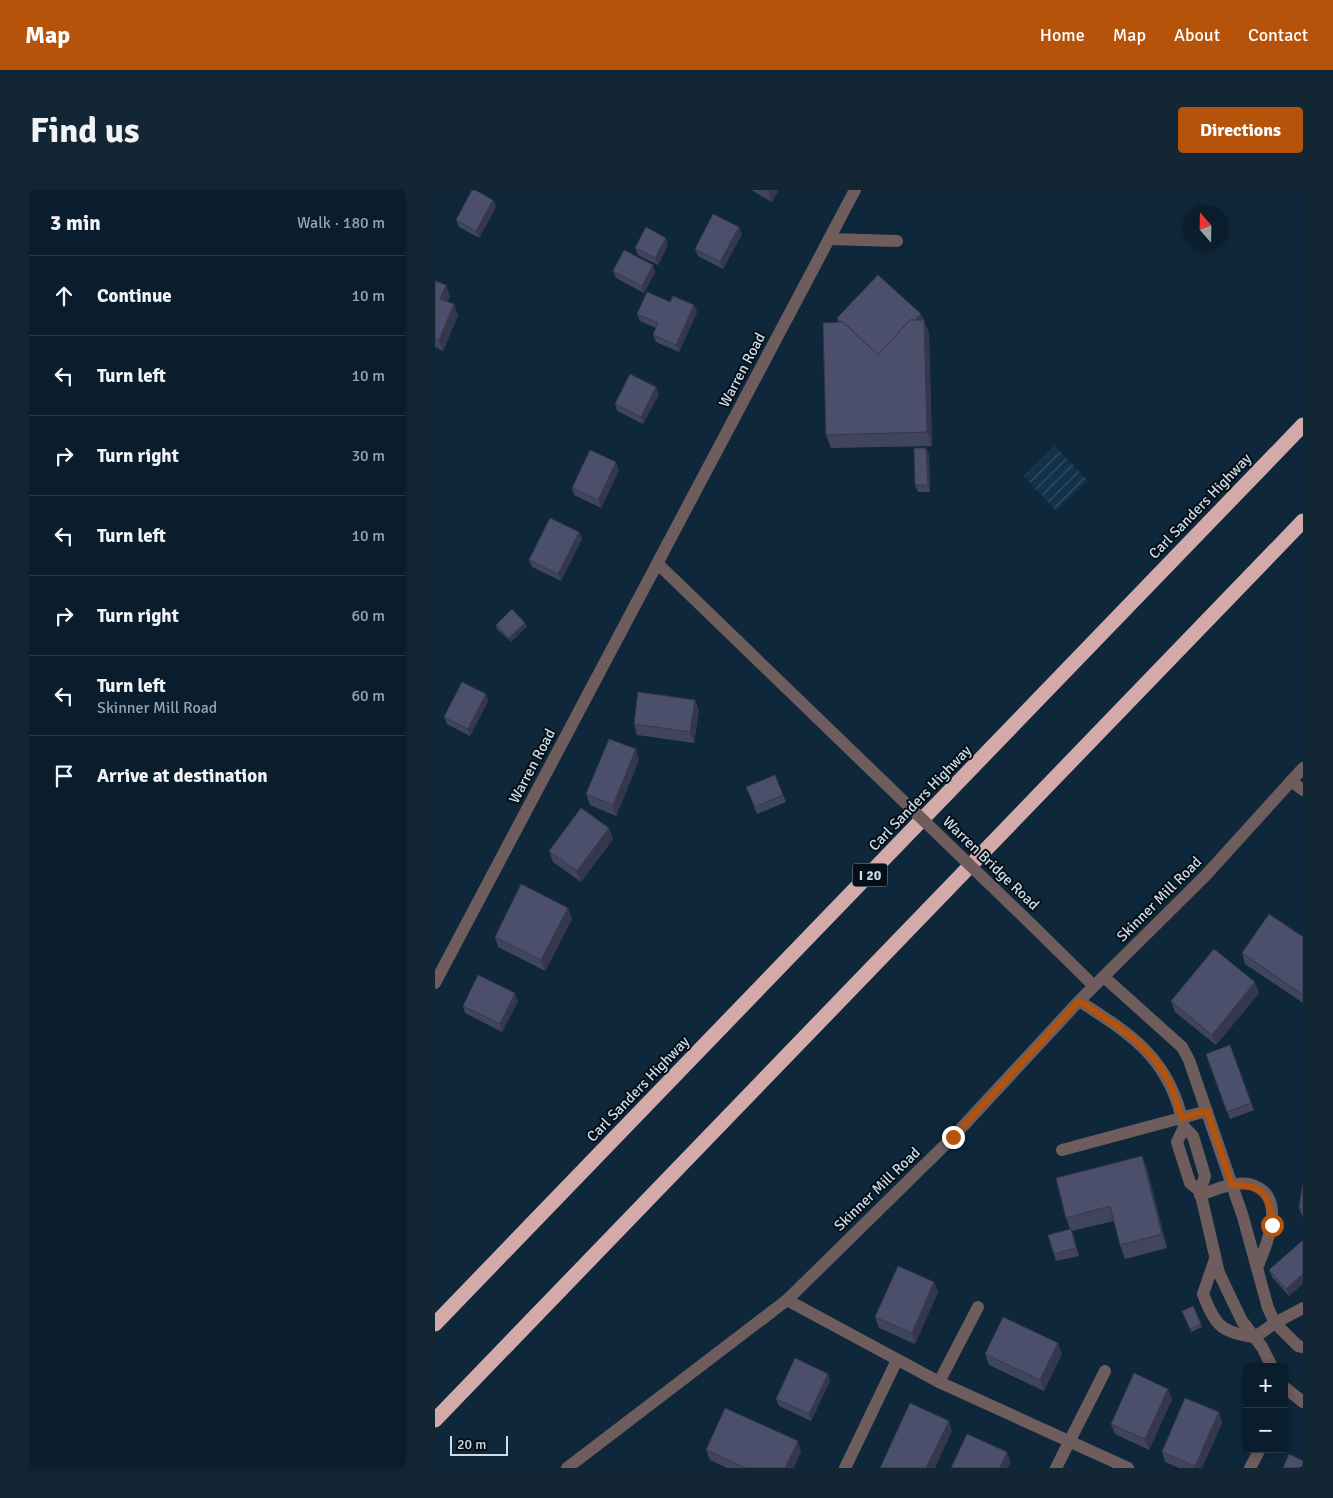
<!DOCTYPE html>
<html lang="en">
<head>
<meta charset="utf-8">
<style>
	:root { --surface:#0a1d2c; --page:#132634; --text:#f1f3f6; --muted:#99a2a9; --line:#2a3b48; --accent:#b45309 }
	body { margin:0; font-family:Signika,sans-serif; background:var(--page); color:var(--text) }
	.controls { position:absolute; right:15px; bottom:15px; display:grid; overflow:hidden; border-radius:5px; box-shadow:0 2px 8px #0003 }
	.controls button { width:45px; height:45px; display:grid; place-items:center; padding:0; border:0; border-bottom:1px solid var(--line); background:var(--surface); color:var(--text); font:25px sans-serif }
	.compass { position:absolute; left:748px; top:15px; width:45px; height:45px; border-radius:50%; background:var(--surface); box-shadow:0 2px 8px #0003; rotate:340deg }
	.scale { position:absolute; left:15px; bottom:12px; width:58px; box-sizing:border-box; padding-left:5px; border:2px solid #cddce9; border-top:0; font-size:14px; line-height:18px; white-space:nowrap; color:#cddce9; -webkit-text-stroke:4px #050f18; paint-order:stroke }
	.stop { position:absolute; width:15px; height:15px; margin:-11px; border:4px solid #b45309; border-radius:50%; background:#fff }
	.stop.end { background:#b45309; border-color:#fff; box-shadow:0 1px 5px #0008 }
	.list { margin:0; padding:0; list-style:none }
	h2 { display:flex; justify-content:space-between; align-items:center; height:65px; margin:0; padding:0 20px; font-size:21px }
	h2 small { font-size:16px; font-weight:400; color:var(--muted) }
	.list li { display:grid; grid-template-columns:32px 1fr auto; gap:15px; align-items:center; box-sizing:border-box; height:80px; padding:0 20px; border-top:1px solid var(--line) }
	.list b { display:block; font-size:19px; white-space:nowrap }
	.list p { margin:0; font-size:16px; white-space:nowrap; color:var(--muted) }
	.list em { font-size:16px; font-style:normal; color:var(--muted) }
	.icon { flex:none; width:28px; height:28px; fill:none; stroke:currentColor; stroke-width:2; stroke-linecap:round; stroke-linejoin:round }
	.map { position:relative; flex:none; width:868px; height:1278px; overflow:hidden; border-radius:5px }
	header { display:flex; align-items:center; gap:30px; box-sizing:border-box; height:70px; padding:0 25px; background:var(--accent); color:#fff }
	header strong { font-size:24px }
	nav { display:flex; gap:28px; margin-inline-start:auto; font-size:18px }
	.intro { display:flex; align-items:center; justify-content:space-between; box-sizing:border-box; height:120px; padding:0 30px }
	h1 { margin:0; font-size:35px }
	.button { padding:12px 22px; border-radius:5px; background:var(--accent); color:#fff; font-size:18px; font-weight:700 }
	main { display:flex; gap:30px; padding:0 30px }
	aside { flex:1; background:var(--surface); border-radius:5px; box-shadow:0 2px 8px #0003 }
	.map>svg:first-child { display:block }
	.industrial { fill:url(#industrial-furrows) }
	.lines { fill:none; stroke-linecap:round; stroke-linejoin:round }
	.minor { stroke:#6e5d5c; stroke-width:12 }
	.highway { stroke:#d4aaa9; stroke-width:15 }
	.minor-bridge { stroke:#6e5d5c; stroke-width:12 }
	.wall { fill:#41445d }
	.shaded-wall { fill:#35374c }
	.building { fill:#4c4f6c; stroke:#35374c }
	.route { stroke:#b45309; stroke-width:6 }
	.labels { text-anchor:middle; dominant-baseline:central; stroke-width:4; stroke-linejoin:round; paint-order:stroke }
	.shield { fill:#050f18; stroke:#919eaa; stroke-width:1 }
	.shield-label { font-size:14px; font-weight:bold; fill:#cddce9 }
	.street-label { font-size:15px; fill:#cddce9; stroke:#050f18 }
</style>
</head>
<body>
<header>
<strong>Map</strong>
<nav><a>Home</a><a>Map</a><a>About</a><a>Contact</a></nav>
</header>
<div class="intro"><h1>Find us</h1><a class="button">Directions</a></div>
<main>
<aside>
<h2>3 min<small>Walk · 180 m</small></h2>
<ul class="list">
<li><svg class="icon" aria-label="ahead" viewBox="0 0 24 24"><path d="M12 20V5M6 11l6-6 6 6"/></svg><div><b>Continue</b></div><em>10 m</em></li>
<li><svg class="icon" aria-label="left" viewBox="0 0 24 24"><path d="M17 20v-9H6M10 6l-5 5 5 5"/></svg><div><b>Turn left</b></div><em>10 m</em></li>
<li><svg class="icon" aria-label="right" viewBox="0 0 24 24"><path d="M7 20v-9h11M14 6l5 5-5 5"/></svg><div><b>Turn right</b></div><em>30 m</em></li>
<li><svg class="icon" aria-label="left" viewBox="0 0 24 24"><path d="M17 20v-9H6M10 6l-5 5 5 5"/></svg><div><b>Turn left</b></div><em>10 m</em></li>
<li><svg class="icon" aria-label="right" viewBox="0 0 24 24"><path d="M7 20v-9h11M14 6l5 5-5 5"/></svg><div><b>Turn right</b></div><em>60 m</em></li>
<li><svg class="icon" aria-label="left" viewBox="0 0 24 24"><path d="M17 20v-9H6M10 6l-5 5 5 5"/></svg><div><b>Turn left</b><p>Skinner Mill Road</p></div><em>60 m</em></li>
<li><svg class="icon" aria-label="arrive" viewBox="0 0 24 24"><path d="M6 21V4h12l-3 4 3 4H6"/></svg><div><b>Arrive at destination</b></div></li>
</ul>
</aside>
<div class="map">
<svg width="868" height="1278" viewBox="0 0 868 1278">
	<defs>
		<pattern id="industrial-furrows" width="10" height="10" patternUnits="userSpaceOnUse" patternTransform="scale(1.25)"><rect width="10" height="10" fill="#12324b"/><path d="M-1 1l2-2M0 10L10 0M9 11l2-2" fill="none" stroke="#334f65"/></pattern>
	</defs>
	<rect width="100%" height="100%" fill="#0e273b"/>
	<!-- industrial -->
	<path class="industrial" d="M620,256l33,35 -32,30 -32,-35z"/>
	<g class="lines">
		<!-- minor -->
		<g class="minor">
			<path d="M394,49l68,2"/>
			<path d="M223,374l207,200"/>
			<path d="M856,591l12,9"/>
			<path d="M597,735l62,61"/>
			<path d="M669,787l78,70 7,13 54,157 25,91 7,15 23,23 5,1"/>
			<path d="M0,793l420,-793"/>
			<path d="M644,811c55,35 91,58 105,126l-7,15 13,41 10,8 19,82 23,48 20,26 10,20"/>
			<path d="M749,937l9,9 12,40 -5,15"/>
			<path d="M627,960l145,-39"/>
			<path d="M765,1005c15,-5 33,-14 49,-11 40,9 18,61 8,84"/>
			<path d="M780,1069l-12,35c12,31 18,39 52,43l20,-14 28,-15"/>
			<path d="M352,1110l152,82 189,86"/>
			<path d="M504,1192l39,-75"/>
			<path d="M849,1197l19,15"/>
			<path d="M132,1278l220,-168 166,-163 126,-136 127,-126 97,-107"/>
			<path d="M410,1278l52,-108"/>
			<path d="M621,1278l49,-97"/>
			<path d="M815,1278l10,-19"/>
		</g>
		<!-- highway -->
		<g class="highway">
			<path d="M0,1134l868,-899"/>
			<path d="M0,1230l868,-899"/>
		</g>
		<!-- minor-bridge -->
		<path class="minor-bridge" d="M430,574l167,161"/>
	</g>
	<!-- wall -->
	<g class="wall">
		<path d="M316,0h28l-7,12z"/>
		<path d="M58,10l3,7 -17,31 -20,-11 -3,-7z"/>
		<path d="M307,44l-19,35 -25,-13 -3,-7z"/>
		<path d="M233,55l-10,20 -20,-10 -3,-7z"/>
		<path d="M218,75l2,7 -11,21 -28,-15 -3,-7z"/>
		<path d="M0,91l15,15 -3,5 11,14 -15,36 -8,-4z"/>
		<path d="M235,112l24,3 3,7 -18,40 -23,-10 -3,-7 3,-7 -16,-7 -3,-7z"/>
		<path d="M486,124l8,19 3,113 -101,2 -5,-13 12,-113 -1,-4z"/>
		<path d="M224,204l-16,30 -26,-13 -2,-7z"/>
		<path d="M491,258l3,7 1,37h-12l-3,-7z"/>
		<path d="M184,280l-18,38 -27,-13 -2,-7z"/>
		<path d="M144,342l3,7 -21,42 -29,-14 -3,-7z"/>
		<path d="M61,435l31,1 -16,16 -14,-13z"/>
		<path d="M51,504l2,7 -18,35 -23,-12 -3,-7z"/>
		<path d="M264,520l-5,33 -57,-8 -3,-11z"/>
		<path d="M204,570l-23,56 -26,-11 -4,-11z"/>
		<path d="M314,604l34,1 3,7 -29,12z"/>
		<path d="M174,638l4,11 -32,43 -28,-20 -4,-11z"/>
		<path d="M133,718l4,11 -27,52 -47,-24 -3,-10z"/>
		<path d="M868,747v66l-58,-39 -3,-11z"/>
		<path d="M824,803l-43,52 -41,-33 -4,-11z"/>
		<path d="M83,811l-16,31 -37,-19 -2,-7z"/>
		<path d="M795,855l24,65 -24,9 -24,-65z"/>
		<path d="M707,966l5,13 20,79 -42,11 -5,-14 -6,-24 -42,10 7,25 -23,5 -2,-7 16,-25 -4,-11z"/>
		<path d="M868,993v35l-4,-10z"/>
		<path d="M868,1050l-14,56 -17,-19 -3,-7z"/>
		<path d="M503,1102l-23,52 -36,-16 -4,-11z"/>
		<path d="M748,1124l18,10 1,3 -11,5z"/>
		<path d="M550,1164h77l-18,37 -55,-26z"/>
		<path d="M395,1191l-19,40 -32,-15 -3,-7z"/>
		<path d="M737,1209l-23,51 -34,-16 -4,-10z"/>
		<path d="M784,1222l3,11 -20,45h-23l-14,-6 -3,-10z"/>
		<path d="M271,1260l95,1 -7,17h-67l-17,-8z"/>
	</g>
	<!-- shaded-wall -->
	<g class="shaded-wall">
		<path d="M334,0h10l-7,12 -4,-11z"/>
		<path d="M58,10l3,7 -17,31 -3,-7z"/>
		<path d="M304,37l3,7 -19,35 -3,-7z"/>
		<path d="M231,48l2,7 -10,20 -3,-7z"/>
		<path d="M218,75l2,7 -11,21 -2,-7z"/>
		<path d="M11,95l4,11 -6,13 -4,-10z"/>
		<path d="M19,114l4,11 -15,36 -4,-11z"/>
		<path d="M259,115l3,7 -18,40 -3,-7z"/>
		<path d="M486,124l3,10 -45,34z"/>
		<path d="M489,130l5,13 3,113 -5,-14z"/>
		<path d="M221,197l3,7 -16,30 -2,-7z"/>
		<path d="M491,258l3,7 1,37 -2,-7z"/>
		<path d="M181,272l3,8 -18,38 -3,-8z"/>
		<path d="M144,342l3,7 -21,42 -3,-7z"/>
		<path d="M90,433l2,3 -16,16 -2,-4z"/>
		<path d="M51,504l2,7 -18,35 -2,-7z"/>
		<path d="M260,510l4,10 -5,33 -4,-11z"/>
		<path d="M201,559l3,11 -23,56 -3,-11z"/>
		<path d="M174,638l4,11 -32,43 -4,-11z"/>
		<path d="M133,718l4,11 -27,52 -4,-11z"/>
		<path d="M820,792l4,11 -43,52 -4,-10z"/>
		<path d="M80,803l3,8 -16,31 -2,-8z"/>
		<path d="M707,966l5,13 20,79 -5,-14z"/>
		<path d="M636,1039l3,7 5,20 -3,-8z"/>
		<path d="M868,1084v10l-14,12 -3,-7z"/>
		<path d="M499,1092l4,10 -23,52 -3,-11z"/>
		<path d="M623,1153l4,11 -18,37 -4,-11z"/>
		<path d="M393,1184l2,7 -19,40 -2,-7z"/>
		<path d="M733,1199l4,10 -23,51 -4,-11z"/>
		<path d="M784,1222l3,11 -20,45h-7v-2z"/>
		<path d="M514,1231l3,10 -17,37h-9z"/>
		<path d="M363,1251l3,10 -7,17h-9z"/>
		<path d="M572,1262l4,11 -3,5h-8z"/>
	</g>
	<!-- building -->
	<g class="building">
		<path d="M37,0h3l18,10 -17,31 -20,-11z"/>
		<path d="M278,24l26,13 -19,35 -25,-13z"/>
		<path d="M211,37l20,11 -11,20 -20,-10z"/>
		<path d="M189,60l29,15 -11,21 -29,-15z"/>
		<path d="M443,85l43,39 -6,6h-5l-32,35 -35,-33h-2l-4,-4z"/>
		<path d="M0,91l11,4 -6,14 14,5 -15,36 -4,-2z"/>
		<path d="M212,102l23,10 3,-6 21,9 -18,40 -23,-10 5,-12 -21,-9z"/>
		<path d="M475,130h14l3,112 -101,3 -3,-112 20,-1 35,33z"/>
		<path d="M195,184l26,13 -15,30 -26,-13z"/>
		<path d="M479,258h12l2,37h-13z"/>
		<path d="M155,260l26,12 -18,38 -26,-12z"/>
		<path d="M115,328l29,14 -21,42 -29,-14z"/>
		<path d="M77,419l13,14 -16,15 -13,-13z"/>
		<path d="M27,492l24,12 -18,35 -24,-12z"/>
		<path d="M203,502l57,8 -5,32 -56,-8z"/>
		<path d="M174,549l27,10 -23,56 -27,-11z"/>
		<path d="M340,585l8,20 -28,12 -9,-20z"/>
		<path d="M146,618l28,20 -32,43 -28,-20z"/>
		<path d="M86,694l47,24 -27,52 -46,-23z"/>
		<path d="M834,724l34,23v58l-61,-42z"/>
		<path d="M779,759l41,33 -43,53 -41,-34z"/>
		<path d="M43,785l37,18 -15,31 -37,-18z"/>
		<path d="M795,855l21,58 -24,9 -21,-58z"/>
		<path d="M707,966l20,78 -42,11 -10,-39 -44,12 -10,-40z"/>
		<path d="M868,993v25h-4z"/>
		<path d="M636,1039l5,19 -22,6 -6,-19z"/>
		<path d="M868,1050v34l-17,15 -17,-19z"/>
		<path d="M463,1076l36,16 -22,51 -37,-16z"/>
		<path d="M758,1116l8,18 -11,5 -8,-18z"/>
		<path d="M568,1127l55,26 -18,37 -55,-26z"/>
		<path d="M360,1168l33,16 -19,40 -33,-15z"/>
		<path d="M699,1183l34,16 -23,50 -34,-15z"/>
		<path d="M750,1208l34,14 -24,54 -33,-14z"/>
		<path d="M475,1213l39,18 -23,47h-46z"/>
		<path d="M290,1218l73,33 -13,27h-39l-40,-18z"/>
		<path d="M532,1244l40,18 -7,16h-49z"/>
		<path d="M854,1264l14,7v7h-20z"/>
	</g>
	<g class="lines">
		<!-- route -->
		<path class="route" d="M518,947l126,-136c33,21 69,42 88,77 7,12 10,27 15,40l25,-7 25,74c31,-1 39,11 40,40"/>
	</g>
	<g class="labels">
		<!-- shield labels -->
		<rect class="shield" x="417.5" y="673.5" width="35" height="23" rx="4"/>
		<g class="shield-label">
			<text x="435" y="685">I 20</text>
		</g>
		<!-- street labels -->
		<g class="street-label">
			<text transform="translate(307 180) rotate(-62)">Warren Road</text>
			<text transform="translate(765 316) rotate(-46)">Carl Sanders Highway</text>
			<text transform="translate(97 576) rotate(-62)">Warren Road</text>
			<text transform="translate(485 608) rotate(-46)">Carl Sanders Highway</text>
			<text transform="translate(556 673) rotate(44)">Warren Bridge Road</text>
			<text transform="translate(724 709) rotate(-45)">Skinner Mill Road</text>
			<text transform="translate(203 899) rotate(-46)">Carl Sanders Highway</text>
			<text transform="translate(442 999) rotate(-44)">Skinner Mill Road</text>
		</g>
	</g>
</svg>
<div class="controls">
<button>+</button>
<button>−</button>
</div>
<svg class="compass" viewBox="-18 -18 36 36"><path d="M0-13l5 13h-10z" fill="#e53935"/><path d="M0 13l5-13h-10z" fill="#99a2a9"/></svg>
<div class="scale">20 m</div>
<div class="stop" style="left:837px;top:1035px"></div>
<div class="stop end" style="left:518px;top:947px"></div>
</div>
</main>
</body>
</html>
